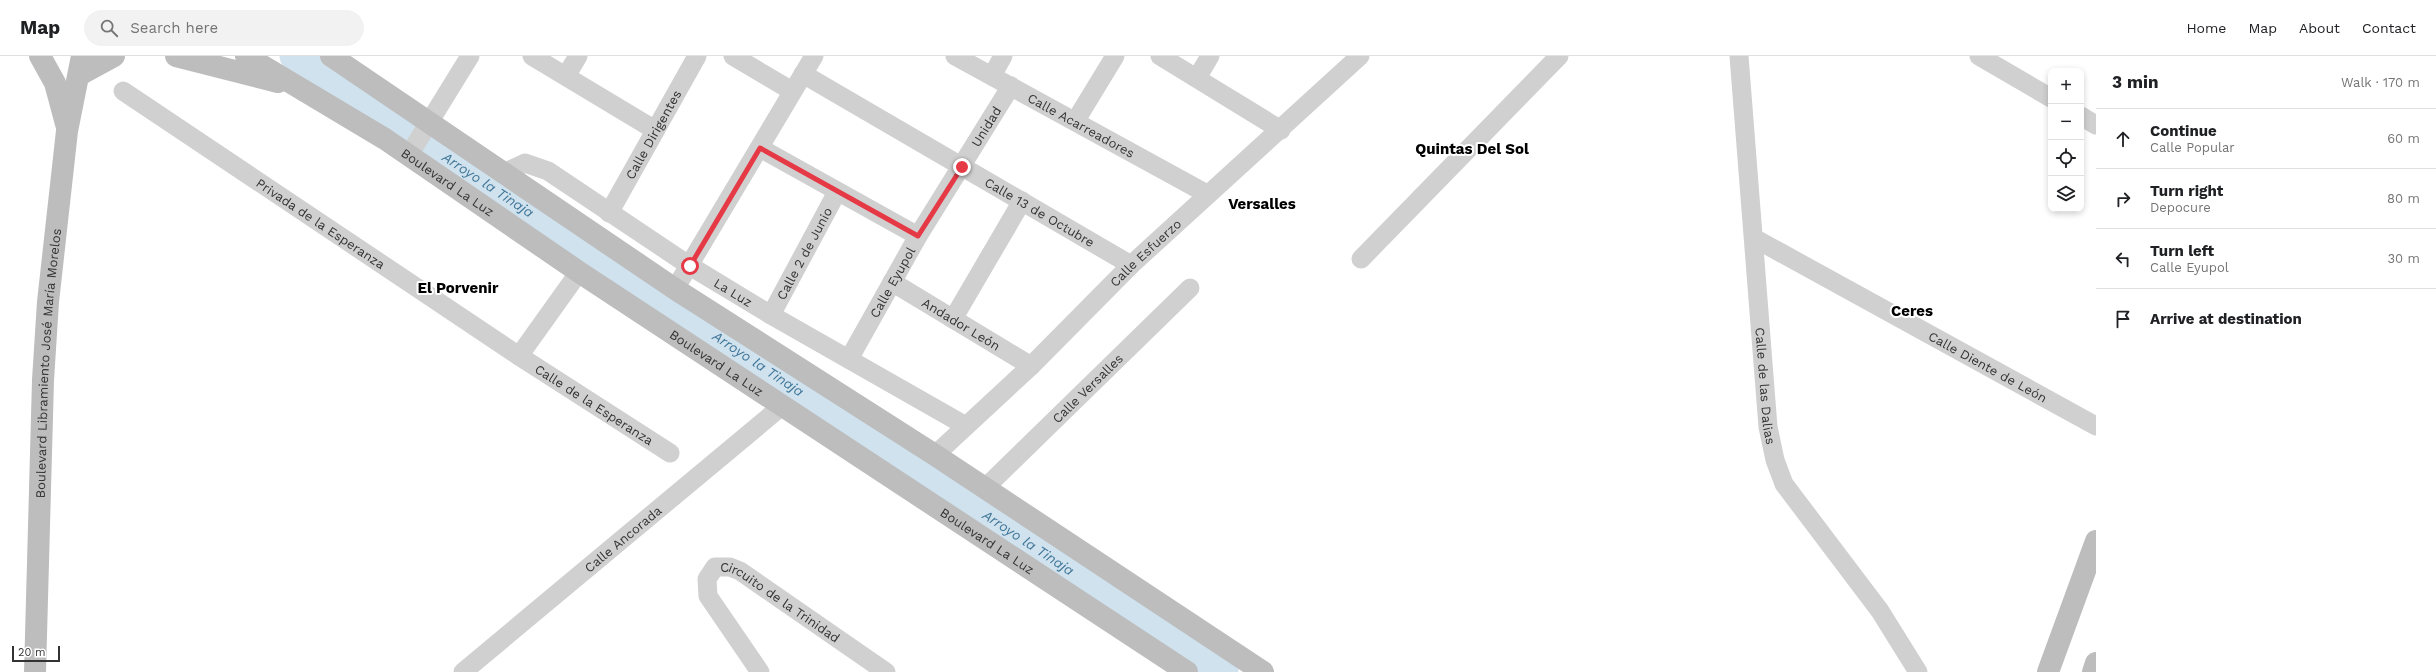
<!DOCTYPE html>
<html lang="en">
<head>
<meta charset="utf-8">
<style>
	:root { --surface:#fff; --page:#f2f2f2; --text:#202124; --muted:#757577; --line:#e0e0e0 }
	body { margin:0; font-family:"Work Sans",sans-serif; background:var(--page); color:var(--text) }
	.controls { position:absolute; right:12px; top:12px; display:grid; overflow:hidden; border-radius:8px; box-shadow:0 2px 6px #0003 }
	.controls button { width:36px; height:36px; display:grid; place-items:center; padding:0; border:0; border-bottom:1px solid var(--line); background:var(--surface); color:var(--text); font:20px sans-serif }
	.scale { position:absolute; left:12px; bottom:10px; width:48px; box-sizing:border-box; padding-left:4px; border:2px solid #333; border-top:0; font-size:11px; line-height:14px; white-space:nowrap; color:#333; -webkit-text-stroke:3px #fff; paint-order:stroke }
	.stop { position:absolute; width:12px; height:12px; margin:-9px; border:3px solid #e63946; border-radius:50%; background:#fff }
	.stop.end { background:#e63946; border-color:#fff; box-shadow:0 1px 4px #0008 }
	.list { margin:0; padding:0; list-style:none }
	h2 { display:flex; justify-content:space-between; align-items:center; height:52px; margin:0; padding:0 16px; font-size:17px }
	h2 small { font-size:13px; font-weight:400; color:var(--muted) }
	.list li { display:grid; grid-template-columns:26px 1fr auto; gap:12px; align-items:center; box-sizing:border-box; height:60px; padding:0 16px; border-top:1px solid var(--line) }
	.list b { display:block; font-size:15px; white-space:nowrap }
	.list p { margin:0; font-size:13px; white-space:nowrap; color:var(--muted) }
	.list em { font-size:13px; font-style:normal; color:var(--muted) }
	.icon { flex:none; width:22px; height:22px; fill:none; stroke:currentColor; stroke-width:2; stroke-linecap:round; stroke-linejoin:round }
	.map { position:relative; flex:none; width:2096px; height:616px; overflow:hidden }
	header { display:flex; align-items:center; gap:24px; box-sizing:border-box; height:56px; padding:0 20px; background:var(--surface); border-bottom:1px solid var(--line) }
	header strong { font-size:19px }
	nav { display:flex; gap:22px; margin-inline-start:auto; font-size:14px }
	.search { width:280px; height:36px; background:var(--page); display:flex; align-items:center; gap:10px; box-sizing:border-box; padding:0 14px; border-radius:22px; color:var(--muted); font-size:15px }
	main { display:flex }
	aside { flex:1; background:var(--surface) }
	.map>svg:first-child { display:block }
	.lines { fill:none; stroke-linecap:round; stroke-linejoin:round }
	.river { stroke:#cfe2ee; stroke-width:29 }
	.street { stroke:#d0d0d0; stroke-width:19 }
	.secondary { stroke:#bdbdbd; stroke-width:22 }
	.route { stroke:#e63946; stroke-width:5 }
	.labels { text-anchor:middle; dominant-baseline:central; stroke-width:4; stroke-linejoin:round; paint-order:stroke }
	.street-label { font-size:13px; fill:#333; stroke:#fff }
	.water-label { font-size:14px; font-style:italic; fill:#3f7597; stroke:#fff }
	.quarter-label { font-size:15px; font-weight:bold; fill:#000; stroke:#fff }
</style>
</head>
<body>
<header>
<strong>Map</strong>
<div class="search"><svg class="icon" aria-label="search" viewBox="0 0 24 24"><circle cx="10" cy="10" r="6"/><path d="M15 15l6 6"/></svg>Search here</div>
<nav><a>Home</a><a>Map</a><a>About</a><a>Contact</a></nav>
</header>
<main>
<div class="map">
<svg width="2096" height="616" viewBox="0 0 2096 616">
	<rect width="100%" height="100%" fill="#fff"/>
	<g class="lines">
		<!-- river -->
		<path class="river" id="s1" d="M294,0l930,616"/>
		<!-- street -->
		<g class="street">
			<path d="M532,0l123,74"/>
			<path d="M733,0l59,35"/>
			<path id="s2" d="M955,0l252,138"/>
			<path d="M1160,0l121,74"/>
			<path id="s3" d="M1739,0l29,371 7,33 9,24 96,127 38,61"/>
			<path d="M1979,0l72,42"/>
			<path id="s4" d="M803,18l328,191"/>
			<path d="M566,20l12,-20"/>
			<path d="M992,20l11,-20"/>
			<path d="M1197,22l13,-22"/>
			<path id="s5" d="M123,35l396,265 151,97"/>
			<path d="M2081,60l15,9"/>
			<path d="M1076,64l39,-64"/>
			<path d="M760,92l158,88"/>
			<path d="M409,99l61,-99"/>
			<path id="s6" d="M504,117l21,-10 23,8 142,95 81,49 195,111"/>
			<path id="s7" d="M609,157l88,-157"/>
			<path id="s8" d="M1754,182l342,188"/>
			<path d="M1361,203l198,-203"/>
			<path id="s9" d="M892,226l139,84"/>
			<path d="M675,233l139,-233"/>
			<path id="s10" d="M771,259l66,-123"/>
			<path d="M953,263l69,-118"/>
			<path d="M519,300l60,-84"/>
			<path id="s11" d="M849,303l69,-123 93,-150"/>
			<path id="s12" d="M935,399l96,-89 100,-101 229,-209"/>
			<path id="s13" d="M985,432l205,-200"/>
			<path id="s14" d="M463,616l319,-266"/>
			<path id="s15" d="M760,616l-52,-76 -1,-17 8,-12h15l10,4 146,101"/>
		</g>
		<!-- secondary -->
		<g class="secondary">
			<path d="M40,0l15,27 11,41"/>
			<path d="M176,0l102,26"/>
			<path id="s16" d="M246,0l139,83 194,133 608,400"/>
			<path d="M331,0l344,233 260,166 328,217"/>
			<path d="M79,19l35,-19"/>
			<path id="s17" d="M35,616l8,-292 5,-78 19,-171 15,-75"/>
			<path d="M2048,616l48,-131"/>
			<path d="M2093,616l3,-9"/>
		</g>
	</g>
	<g class="lines">
		<!-- route -->
		<path class="route" d="M690,210l70,-118 158,88 44,-69"/>
	</g>
	<g class="labels">
		<!-- street labels -->
		<g class="street-label">
			<text stroke="none"><textPath href="#s2" startOffset="144">Calle Acarreadores</textPath></text>
			<text stroke="none"><textPath href="#s11" startOffset="270">Unidad</textPath></text>
			<text stroke="none"><textPath href="#s7" startOffset="90">Calle Dirigentes</textPath></text>
			<text stroke="none"><textPath href="#s16" startOffset="238">Boulevard La Luz</textPath></text>
			<text stroke="none"><textPath href="#s4" startOffset="274">Calle 13 de Octubre</textPath></text>
			<text stroke="none"><textPath href="#s5" startOffset="238">Privada de la Esperanza</textPath></text>
			<text stroke="none"><textPath href="#s12" startOffset="292">Calle Esfuerzo</textPath></text>
			<text stroke="none"><textPath href="#s10" startOffset="70">Calle 2 de Junio</textPath></text>
			<text stroke="none"><textPath href="#s11" startOffset="88">Calle Eyupol</textPath></text>
			<text stroke="none"><textPath href="#s6" startOffset="269">La Luz</textPath></text>
			<text stroke="none"><textPath href="#s9" startOffset="81">Andador León</textPath></text>
			<text stroke="none"><textPath href="#s17" startOffset="309">Boulevard Libramiento José María Morelos</textPath></text>
			<text stroke="none"><textPath href="#s16" startOffset="562">Boulevard La Luz</textPath></text>
			<text stroke="none"><textPath href="#s8" startOffset="267">Calle Diente de León</textPath></text>
			<text stroke="none"><textPath href="#s3" startOffset="331">Calle de las Dalias</textPath></text>
			<text stroke="none"><textPath href="#s13" startOffset="143">Calle Versalles</textPath></text>
			<text stroke="none"><textPath href="#s5" startOffset="566">Calle de la Esperanza</textPath></text>
			<text stroke="none"><textPath href="#s14" startOffset="208">Calle Ancorada</textPath></text>
			<text stroke="none"><textPath href="#s16" startOffset="886">Boulevard La Luz</textPath></text>
			<text stroke="none"><textPath href="#s15" startOffset="199">Circuito de la Trinidad</textPath></text>
		</g>
		<!-- water labels -->
		<g class="water-label">
			<text stroke="none"><textPath href="#s1" startOffset="233">Arroyo la Tinaja</textPath></text>
			<text stroke="none"><textPath href="#s1" startOffset="557">Arroyo la Tinaja</textPath></text>
			<text stroke="none"><textPath href="#s1" startOffset="881">Arroyo la Tinaja</textPath></text>
		</g>
		<!-- quarter labels -->
		<g class="quarter-label">
			<text x="1472" y="93">Quintas Del Sol</text>
			<text x="1262" y="148">Versalles</text>
			<text x="458" y="232">El Porvenir</text>
			<text x="1912" y="255">Ceres</text>
		</g>
	</g>
</svg>
<div class="controls">
<button>+</button>
<button>−</button>
<button><svg class="icon" aria-label="locate" viewBox="0 0 24 24"><circle cx="12" cy="12" r="6"/><path d="M12 2v4M12 18v4M2 12h4M18 12h4"/></svg></button>
<button><svg class="icon" aria-label="layers" viewBox="0 0 24 24"><path d="M12 4l9 5-9 5-9-5zM3 14l9 5 9-5"/></svg></button>
</div>
<div class="scale">20 m</div>
<div class="stop" style="left:690px;top:210px"></div>
<div class="stop end" style="left:962px;top:111px"></div>
</div>
<aside>
<h2>3 min<small>Walk · 170 m</small></h2>
<ul class="list">
<li><svg class="icon" aria-label="ahead" viewBox="0 0 24 24"><path d="M12 20V5M6 11l6-6 6 6"/></svg><div><b>Continue</b><p>Calle Popular</p></div><em>60 m</em></li>
<li><svg class="icon" aria-label="right" viewBox="0 0 24 24"><path d="M7 20v-9h11M14 6l5 5-5 5"/></svg><div><b>Turn right</b><p>Depocure</p></div><em>80 m</em></li>
<li><svg class="icon" aria-label="left" viewBox="0 0 24 24"><path d="M17 20v-9H6M10 6l-5 5 5 5"/></svg><div><b>Turn left</b><p>Calle Eyupol</p></div><em>30 m</em></li>
<li><svg class="icon" aria-label="arrive" viewBox="0 0 24 24"><path d="M6 21V4h12l-3 4 3 4H6"/></svg><div><b>Arrive at destination</b></div></li>
</ul>
</aside>
</main>
</body>
</html>
